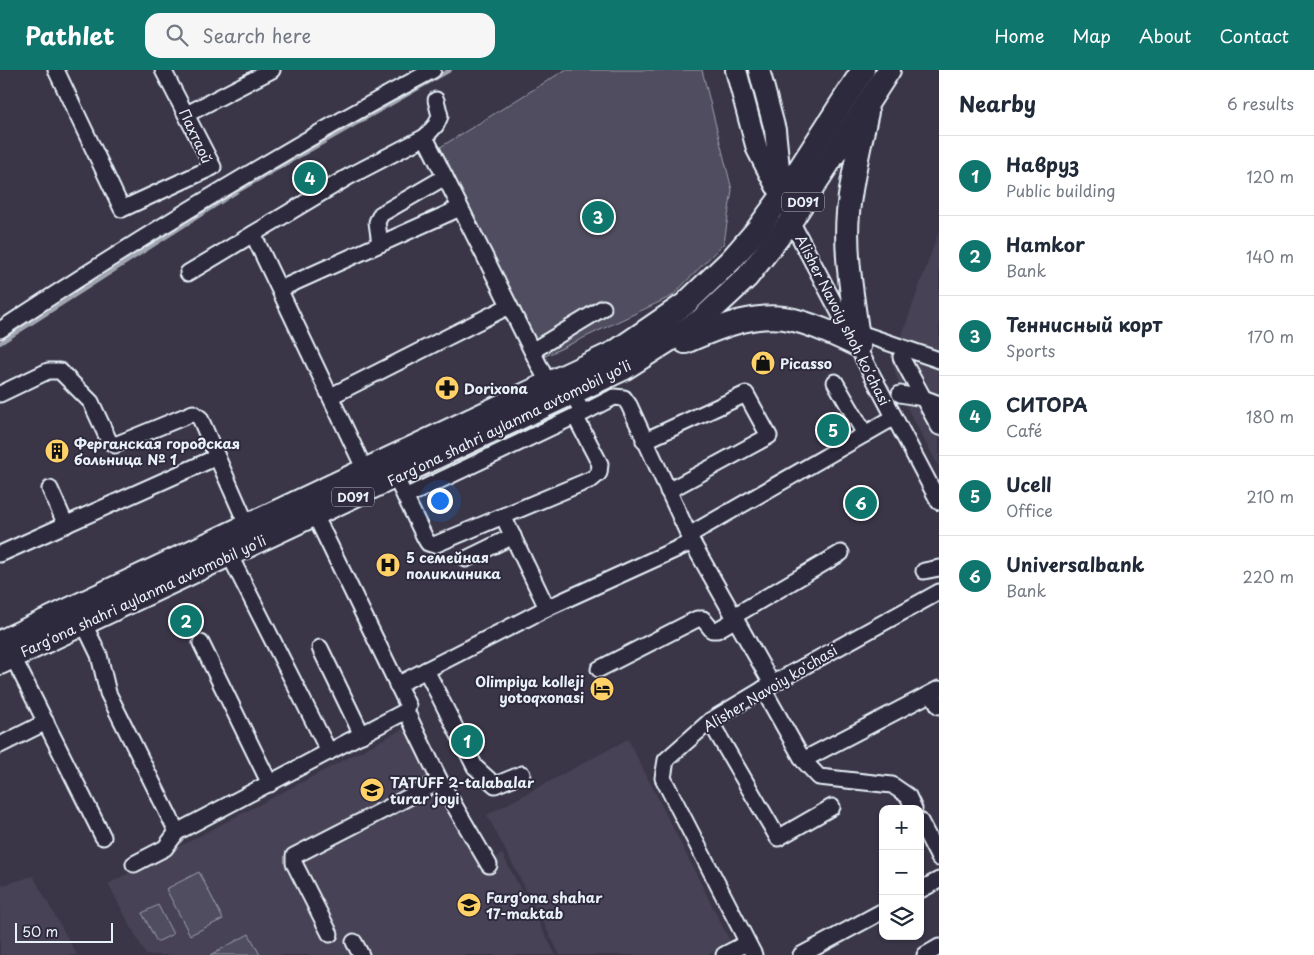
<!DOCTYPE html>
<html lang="en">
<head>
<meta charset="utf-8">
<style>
	:root { --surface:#fff; --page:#f6f6f7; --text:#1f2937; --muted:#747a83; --line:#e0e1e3; --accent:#0f766e }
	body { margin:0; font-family:"Playpen Sans",sans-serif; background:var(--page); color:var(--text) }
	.controls { position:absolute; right:15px; bottom:15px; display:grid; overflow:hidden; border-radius:10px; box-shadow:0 1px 4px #0004 }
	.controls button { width:45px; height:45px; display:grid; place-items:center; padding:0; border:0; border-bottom:1px solid var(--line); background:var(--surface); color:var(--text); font:25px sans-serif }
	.scale { position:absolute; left:15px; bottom:12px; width:98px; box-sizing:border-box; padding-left:5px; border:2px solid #e8f1f8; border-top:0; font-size:14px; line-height:18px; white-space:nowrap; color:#e8f1f8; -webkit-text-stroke:4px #2f2a3d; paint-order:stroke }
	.you { position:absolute; left:439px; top:430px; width:18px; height:18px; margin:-12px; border:4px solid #fff; border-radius:50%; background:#1a73e8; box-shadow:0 0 0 8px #1a73e833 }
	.badge { display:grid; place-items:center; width:32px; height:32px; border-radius:50%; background:var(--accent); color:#fff; font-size:16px; font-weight:700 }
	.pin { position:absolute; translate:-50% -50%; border:2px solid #fff; box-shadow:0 1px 5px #0006 }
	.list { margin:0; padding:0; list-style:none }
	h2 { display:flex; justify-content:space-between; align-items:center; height:65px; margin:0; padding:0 20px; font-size:21px }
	h2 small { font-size:16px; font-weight:400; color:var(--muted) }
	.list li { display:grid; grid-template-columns:32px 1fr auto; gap:15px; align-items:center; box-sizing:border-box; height:80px; padding:0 20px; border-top:1px solid var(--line) }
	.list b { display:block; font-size:19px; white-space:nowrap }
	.list p { margin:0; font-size:16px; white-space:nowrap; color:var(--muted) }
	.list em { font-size:16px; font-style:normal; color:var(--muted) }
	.icon { flex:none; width:28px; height:28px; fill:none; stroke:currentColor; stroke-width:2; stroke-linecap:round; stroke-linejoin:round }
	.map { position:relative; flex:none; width:939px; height:885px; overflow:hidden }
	header { display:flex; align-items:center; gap:30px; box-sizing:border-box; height:70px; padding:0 25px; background:var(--accent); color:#fff }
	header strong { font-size:24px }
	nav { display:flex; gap:28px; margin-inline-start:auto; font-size:18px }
	.search { width:350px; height:45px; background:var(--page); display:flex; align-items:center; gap:12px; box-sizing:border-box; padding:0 18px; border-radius:15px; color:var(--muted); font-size:19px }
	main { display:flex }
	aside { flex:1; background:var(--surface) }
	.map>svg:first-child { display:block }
	.built { fill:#464354 }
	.green { fill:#504e5f; stroke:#9ca0ac }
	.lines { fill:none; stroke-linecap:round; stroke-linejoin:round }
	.stream { stroke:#a2a6b1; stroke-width:4 }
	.minor-casing { stroke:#e8f1f8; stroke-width:19 }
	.major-casing { stroke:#e8f1f8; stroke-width:24 }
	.highway-casing { stroke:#e8f1f8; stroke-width:26 }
	.minor { stroke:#2f2a3d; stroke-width:15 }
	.major { stroke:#2f2a3d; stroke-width:20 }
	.highway { stroke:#2f2a3d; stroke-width:22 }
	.labels { text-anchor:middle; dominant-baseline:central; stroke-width:4; stroke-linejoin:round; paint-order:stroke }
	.shield { fill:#2f2a3d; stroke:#b0b5c0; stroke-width:1 }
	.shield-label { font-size:12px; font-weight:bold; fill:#e8f1f8 }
	.street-label { font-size:14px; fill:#e8f1f8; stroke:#2f2a3d }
	.poi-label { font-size:14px; font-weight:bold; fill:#e8f1f8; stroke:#2f2a3d; text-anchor:start }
</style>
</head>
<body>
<header>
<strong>Pathlet</strong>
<div class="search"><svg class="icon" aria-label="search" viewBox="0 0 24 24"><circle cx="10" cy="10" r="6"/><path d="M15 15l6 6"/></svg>Search here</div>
<nav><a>Home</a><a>Map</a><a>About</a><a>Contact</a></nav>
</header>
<main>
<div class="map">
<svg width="939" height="885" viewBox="0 0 939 885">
	<rect width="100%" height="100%" fill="#3a3648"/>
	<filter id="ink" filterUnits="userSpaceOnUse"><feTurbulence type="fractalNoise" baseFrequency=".02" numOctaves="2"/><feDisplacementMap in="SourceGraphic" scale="10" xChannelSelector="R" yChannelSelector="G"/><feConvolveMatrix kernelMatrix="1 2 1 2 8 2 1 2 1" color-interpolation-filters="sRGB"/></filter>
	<g filter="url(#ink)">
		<!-- built -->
		<g class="built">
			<path d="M939,161v236l-33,-61 -14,-43z"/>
			<path d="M420,650l73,139 9,-5 54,101h-410l-38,-71z"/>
			<path d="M628,669l103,204 -23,12h-148l-73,-140z"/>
			<path d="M33,806l44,79h-77v-69z"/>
		</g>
		<!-- green -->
		<g class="green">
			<path d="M565,0h137l30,120 -8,53 -52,53 -133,63 -105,-208z"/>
			<path d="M199,802l24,47 -33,16 -24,-46z"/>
			<path d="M158,835l15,29 -16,8 -15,-29z"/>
			<path d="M249,864l11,21h-50z"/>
		</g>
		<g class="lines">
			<!-- stream -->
			<path class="stream" d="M0,273l236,-151 214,-122"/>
			<defs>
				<g id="minor">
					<path d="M56,0l66,139 91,-42 -50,-97"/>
					<path d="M187,44l85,-44"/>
					<path d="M425,67l11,-12 4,-9 -4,-16"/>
					<path d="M791,151l148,281"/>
					<path d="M253,164l112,236"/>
					<path d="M380,174l-3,-22 4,-8 64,-37"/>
					<path d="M188,203l160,-96 77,-40 123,246"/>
					<path d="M280,219l180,-81"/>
					<path d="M0,260c141,-93 284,-181 433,-260"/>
					<path d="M857,262l82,28"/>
					<path d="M532,281l71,-43"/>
					<path d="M901,287l38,70"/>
					<path d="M835,312l30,52"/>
					<path d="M572,323l11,20 31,-16 10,1 5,7 63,137 80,142"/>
					<path d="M0,324l48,-23h12l31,31 18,39 6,4 78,-32 7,5 47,107"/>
					<path d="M900,324l23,4 16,6"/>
					<path d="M331,326l178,-90"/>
					<path d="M644,371l102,-47 23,42 -101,55"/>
					<path d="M396,408l29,60 3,5 6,2 158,-66 7,-6 1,-9 -25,-48 -170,81"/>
					<path d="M50,419l16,36"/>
					<path d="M503,446l44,92"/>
					<path d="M689,465l204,-117"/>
					<path d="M0,484l217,-97"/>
					<path d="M230,486l99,196"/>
					<path d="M466,489l47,-23"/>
					<path d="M924,501l15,-3"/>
					<path d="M734,546l107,-63"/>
					<path d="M84,554l15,31 9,38 69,139"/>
					<path d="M201,573l69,141"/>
					<path d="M320,578l42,87"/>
					<path d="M13,587l90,180"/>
					<path d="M599,599l98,-50h6l9,11h5l19,-11"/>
					<path d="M426,600l49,97 20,18 27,-11"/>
					<path d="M397,615l150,-77 145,-66"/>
					<path d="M763,619l40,71 16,17 73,8 16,11 6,13"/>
					<path d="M932,623l7,13"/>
					<path d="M406,641l34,70 49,84"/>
					<path d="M710,651l68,117 54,-31"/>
					<path d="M0,675l46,-23"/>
					<path d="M803,690l136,-71"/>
					<path d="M920,751l19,37"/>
					<path d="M134,794l31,-16 12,-16 229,-121 2,-5 -93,-191"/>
					<path d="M920,820l19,-10"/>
					<path d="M330,864l-36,-71v-7l146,-75"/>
					<path d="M354,872l7,13"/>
					<path d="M724,885l23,-12"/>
					<path d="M754,885l-91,-177 3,-18 44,-39 62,-37 167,-92"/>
					<path d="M801,885l82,-44"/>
					<path d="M925,885l14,-8"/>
				</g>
				<g id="major">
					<path d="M736,0l21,79 19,37"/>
					<path d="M759,0l16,60 7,66 3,9"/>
				</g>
				<g id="highway">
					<path d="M685,272c33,-14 73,-32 109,-22 23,6 44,16 65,26"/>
					<path d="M859,276c-5,-42 -15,-91 -11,-133 3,-34 12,-68 19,-101"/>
					<path d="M0,572l615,-290 70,-48 46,-44 26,-30 25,-34 81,-126"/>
					<path d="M0,593l625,-295 76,-48 46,-43 44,-56 98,-151"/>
				</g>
			</defs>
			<!-- minor casing -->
			<use href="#minor" class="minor-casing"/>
			<!-- major casing -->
			<use href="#major" class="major-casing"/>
			<!-- highway casing -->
			<use href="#highway" class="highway-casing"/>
			<!-- minor -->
			<use href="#minor" class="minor"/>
			<!-- major -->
			<use href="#major" class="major"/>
			<!-- highway -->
			<use href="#highway" class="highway"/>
		</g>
	</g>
	<!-- icons -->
	<defs>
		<symbol id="shop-disc" viewBox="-11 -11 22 22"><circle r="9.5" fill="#ffd166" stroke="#2f2a3d"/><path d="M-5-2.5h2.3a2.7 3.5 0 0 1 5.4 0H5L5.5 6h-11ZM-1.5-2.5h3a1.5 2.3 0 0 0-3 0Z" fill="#111"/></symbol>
		<symbol id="pharmacy-disc" viewBox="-11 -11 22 22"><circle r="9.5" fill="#ffd166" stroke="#2f2a3d"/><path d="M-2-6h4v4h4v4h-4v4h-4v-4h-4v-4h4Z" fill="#111"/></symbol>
		<symbol id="building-disc" viewBox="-11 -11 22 22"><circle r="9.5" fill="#ffd166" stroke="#2f2a3d"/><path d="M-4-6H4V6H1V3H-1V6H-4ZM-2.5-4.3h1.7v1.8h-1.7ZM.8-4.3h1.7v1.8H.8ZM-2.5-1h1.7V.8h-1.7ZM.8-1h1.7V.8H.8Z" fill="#111"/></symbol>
		<symbol id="hospital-disc" viewBox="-11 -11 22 22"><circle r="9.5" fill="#ffd166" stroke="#2f2a3d"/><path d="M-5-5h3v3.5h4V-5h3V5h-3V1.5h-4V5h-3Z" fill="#111"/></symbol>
		<symbol id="hotel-disc" viewBox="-11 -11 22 22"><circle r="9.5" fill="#ffd166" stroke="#2f2a3d"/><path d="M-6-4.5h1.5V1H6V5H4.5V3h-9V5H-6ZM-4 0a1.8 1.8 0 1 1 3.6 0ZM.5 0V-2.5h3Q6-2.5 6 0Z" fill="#111"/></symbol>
		<symbol id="university-disc" viewBox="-11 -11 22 22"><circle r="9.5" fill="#ffd166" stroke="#2f2a3d"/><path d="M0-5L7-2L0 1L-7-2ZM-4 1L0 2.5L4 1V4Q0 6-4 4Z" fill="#111"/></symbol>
		<symbol id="school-disc" viewBox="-11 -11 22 22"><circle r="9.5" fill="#ffd166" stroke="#2f2a3d"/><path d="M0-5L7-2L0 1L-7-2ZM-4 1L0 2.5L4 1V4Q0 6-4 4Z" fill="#111"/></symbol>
	</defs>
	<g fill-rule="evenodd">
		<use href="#shop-disc" x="749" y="279" width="28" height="28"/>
		<use href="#pharmacy-disc" x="433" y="304" width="28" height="28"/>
		<use href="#building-disc" x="43" y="367" width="28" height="28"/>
		<use href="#hospital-disc" x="374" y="481" width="28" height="28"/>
		<use href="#hotel-disc" x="588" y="605" width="28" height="28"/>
		<use href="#university-disc" x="358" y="706" width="28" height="28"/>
		<use href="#school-disc" x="455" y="821" width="28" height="28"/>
	</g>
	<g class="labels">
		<!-- shield labels -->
		<g class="shield">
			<rect x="782" y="122.5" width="42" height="19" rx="4"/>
			<rect x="332" y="417.5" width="42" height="19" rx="4"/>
		</g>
		<g class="shield-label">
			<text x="803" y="132">D091</text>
			<text x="353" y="427">D091</text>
		</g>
		<!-- street labels -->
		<g class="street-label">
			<text transform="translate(196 66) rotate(65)">Пахтаой</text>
			<text transform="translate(843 250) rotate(63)">Alisher Navoiy shoh koʻchasi</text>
			<text transform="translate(509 353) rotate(-26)">Fargʻona shahri aylanma avtomobil yoʻli</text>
			<text transform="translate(143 526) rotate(-25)">Fargʻona shahri aylanma avtomobil yoʻli</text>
			<text transform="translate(770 618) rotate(-31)">Alisher Navoiy ko'chasi</text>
		</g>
		<!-- poi labels -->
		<g class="poi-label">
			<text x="780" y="293">Picasso</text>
			<text x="464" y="318">Dorixona</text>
			<text x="74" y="373">Ферганская городская<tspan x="74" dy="16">больница № 1</tspan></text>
			<text x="406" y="487">5 семейная<tspan x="406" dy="16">поликлиника</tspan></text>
			<text x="584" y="611" text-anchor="end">Olimpiya kolleji<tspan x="584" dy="16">yotoqxonasi</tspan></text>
			<text x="390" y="712">TATUFF 2-talabalar<tspan x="390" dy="16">turar joyi</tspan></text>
			<text x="486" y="827">Farg'ona shahar<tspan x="486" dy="16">17-maktab</tspan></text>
		</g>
	</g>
</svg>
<div class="controls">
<button>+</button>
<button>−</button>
<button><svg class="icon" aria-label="layers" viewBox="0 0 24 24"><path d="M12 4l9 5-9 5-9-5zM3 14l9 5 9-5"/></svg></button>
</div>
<div class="scale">50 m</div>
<div class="you"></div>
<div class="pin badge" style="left:467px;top:671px">1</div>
<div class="pin badge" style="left:186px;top:551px">2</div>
<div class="pin badge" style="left:598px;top:147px">3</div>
<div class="pin badge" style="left:310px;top:108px">4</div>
<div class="pin badge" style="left:833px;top:360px">5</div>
<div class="pin badge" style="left:861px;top:433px">6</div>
</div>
<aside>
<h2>Nearby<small>6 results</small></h2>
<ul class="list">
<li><span class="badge">1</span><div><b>Навруз</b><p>Public building</p></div><em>120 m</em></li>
<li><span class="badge">2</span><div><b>Hamkor</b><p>Bank</p></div><em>140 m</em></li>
<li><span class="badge">3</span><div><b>Теннисный корт</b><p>Sports</p></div><em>170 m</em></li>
<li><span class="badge">4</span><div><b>СИТОРА</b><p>Café</p></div><em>180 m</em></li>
<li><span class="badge">5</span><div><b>Ucell</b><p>Office</p></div><em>210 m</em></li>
<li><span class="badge">6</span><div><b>Universalbank</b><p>Bank</p></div><em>220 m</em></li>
</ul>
</aside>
</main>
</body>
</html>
